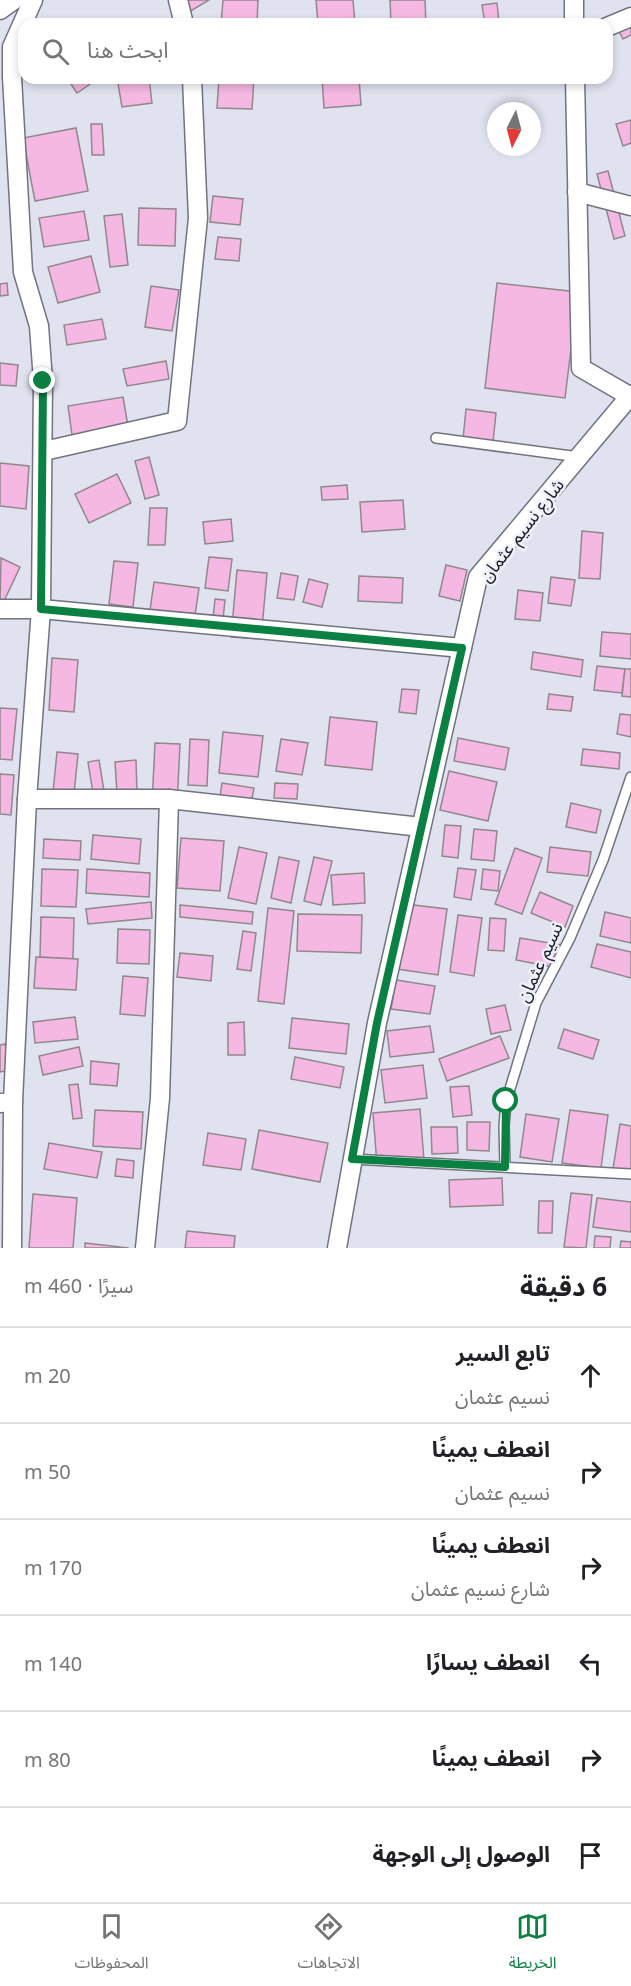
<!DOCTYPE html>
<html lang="ar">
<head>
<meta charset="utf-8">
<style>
	:root { --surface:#fff; --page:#f2f2f2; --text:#202124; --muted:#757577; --line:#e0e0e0; --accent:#0b8043 }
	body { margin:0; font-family:"Noto Sans","Noto Sans Arabic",sans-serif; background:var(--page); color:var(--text); direction:rtl }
	.compass { position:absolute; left:487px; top:102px; width:54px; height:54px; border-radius:50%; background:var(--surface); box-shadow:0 3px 9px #0003; rotate:186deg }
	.stop { position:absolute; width:18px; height:18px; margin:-14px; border:4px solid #0b8043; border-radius:50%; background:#fff }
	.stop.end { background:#0b8043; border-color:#fff; box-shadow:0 2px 6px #0008 }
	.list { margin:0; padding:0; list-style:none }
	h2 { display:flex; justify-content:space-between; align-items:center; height:78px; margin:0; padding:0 24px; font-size:26px }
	h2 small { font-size:20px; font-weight:400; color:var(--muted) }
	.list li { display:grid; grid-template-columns:39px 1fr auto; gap:18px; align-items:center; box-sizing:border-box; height:96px; padding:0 24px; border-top:2px solid var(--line) }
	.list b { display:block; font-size:22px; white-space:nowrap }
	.list p { margin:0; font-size:20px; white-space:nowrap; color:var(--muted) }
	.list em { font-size:20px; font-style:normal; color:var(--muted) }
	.icon { flex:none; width:33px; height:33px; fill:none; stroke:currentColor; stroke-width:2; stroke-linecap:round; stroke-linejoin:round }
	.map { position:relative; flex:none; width:631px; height:1248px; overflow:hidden; direction:ltr }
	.search { position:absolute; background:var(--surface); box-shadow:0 3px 9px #0003; left:18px; right:18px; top:18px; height:66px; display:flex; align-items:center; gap:15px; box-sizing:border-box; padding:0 21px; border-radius:18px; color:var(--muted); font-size:22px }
	.sheet { height:654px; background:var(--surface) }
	nav { display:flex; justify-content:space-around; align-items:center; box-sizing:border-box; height:84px; border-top:2px solid var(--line); background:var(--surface); font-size:16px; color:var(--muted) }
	nav a { display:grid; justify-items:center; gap:3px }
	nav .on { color:var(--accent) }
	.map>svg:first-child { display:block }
	.building { fill:#f4b8e2; stroke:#92878f; stroke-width:1.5 }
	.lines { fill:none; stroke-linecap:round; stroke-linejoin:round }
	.service-casing { stroke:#71737e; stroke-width:12 }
	.minor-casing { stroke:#71737e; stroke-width:21 }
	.service { stroke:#fff; stroke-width:9 }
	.minor { stroke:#fff; stroke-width:18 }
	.route { stroke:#0b8043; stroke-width:8 }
	.labels { text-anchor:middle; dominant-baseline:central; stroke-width:5; stroke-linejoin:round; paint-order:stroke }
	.street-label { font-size:18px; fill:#1d1e23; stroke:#eef0fc }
</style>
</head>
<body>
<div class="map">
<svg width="631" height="1248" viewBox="0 0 631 1248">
	<rect width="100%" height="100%" fill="#e0e3ef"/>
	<!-- building -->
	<g class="building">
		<path d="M181,0h28l-20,12z"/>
		<path d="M223,0h35l-1,24h-36z"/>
		<path d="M316,0h37l2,24h-37z"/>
		<path d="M390,0h35l1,24h-35z"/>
		<path d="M497,3l2,19 -14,2 -3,-19z"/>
		<path d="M631,23v12l-8,4 -5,-10z"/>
		<path d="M67,78h32l-22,15z"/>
		<path d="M117,78h32l3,25 -30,4z"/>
		<path d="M219,78h35l-2,31 -35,-1z"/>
		<path d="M322,78h37l2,27 -37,3z"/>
		<path d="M631,120v23l-8,3 -7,-22z"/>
		<path d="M91,124h11l2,31h-12z"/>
		<path d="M76,128l12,63 -53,10 -12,-63z"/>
		<path d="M608,171l17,65 -11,3 -17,-65z"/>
		<path d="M213,196l30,3 -3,26 -30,-3z"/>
		<path d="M139,208l37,1 -1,37 -37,-1z"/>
		<path d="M84,211l5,29 -45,7 -5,-29z"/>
		<path d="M122,214l6,51 -18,2 -6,-51z"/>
		<path d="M218,237l23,2 -2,22 -24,-2z"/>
		<path d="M91,256l9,36 -42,11 -10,-36z"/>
		<path d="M7,283l1,12 -8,1v-12z"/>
		<path d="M497,283l81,9 -13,106 -80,-10z"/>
		<path d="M151,286l28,4 -7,41 -27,-4z"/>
		<path d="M102,319l4,20 -39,6 -3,-20z"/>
		<path d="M166,361l3,18 -42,7 -4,-17z"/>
		<path d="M0,363l18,2 -2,21 -16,-1z"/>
		<path d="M123,397l5,29 -56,9 -4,-29z"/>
		<path d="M466,409l30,4 -3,29 -30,-3z"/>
		<path d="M149,457l10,38 -14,4 -10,-38z"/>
		<path d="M0,463l29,3 -3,43 -26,-3z"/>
		<path d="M117,474l14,29 -42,20 -14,-29z"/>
		<path d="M347,485l1,14 -26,1 -1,-13z"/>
		<path d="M403,500l2,29 -43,3 -2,-30z"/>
		<path d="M150,508h17l-2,37h-17z"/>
		<path d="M231,519l2,22 -28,3 -2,-22z"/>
		<path d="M582,531l21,2 -3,46 -21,-1z"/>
		<path d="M209,557l23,2 -4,32 -23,-3z"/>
		<path d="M1,558l19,9 -17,36 -3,-1z"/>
		<path d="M114,561l24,2 -5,44 -24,-3z"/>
		<path d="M446,565l21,5 -7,31 -21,-5z"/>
		<path d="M237,570l30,3 -6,66 -30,-2z"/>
		<path d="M281,573l17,3 -4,24 -17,-2z"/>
		<path d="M359,576l44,2 -1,25 -44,-2z"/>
		<path d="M551,577l24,3 -4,26 -23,-3z"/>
		<path d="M309,579l19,5 -6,23 -19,-5z"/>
		<path d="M154,582l45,6 -4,27 -45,-5z"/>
		<path d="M518,590l25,3 -3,28 -25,-2z"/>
		<path d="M215,599l10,1 -3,29 -10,-1z"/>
		<path d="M602,632l29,2v25l-31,-3z"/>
		<path d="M533,652l50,8 -2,17 -50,-8z"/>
		<path d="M52,658l26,2 -4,52 -25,-2z"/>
		<path d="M597,666l28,3 -3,24 -28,-3z"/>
		<path d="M625,669h6v28l-9,-1z"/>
		<path d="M402,689l17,1 -3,24 -17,-2z"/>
		<path d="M549,694l24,3 -2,14 -24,-2z"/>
		<path d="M0,708l17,1 -5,51 -12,-1z"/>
		<path d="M620,714l11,1v22l-14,-3z"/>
		<path d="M330,717l47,5 -5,48 -47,-5z"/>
		<path d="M223,732l40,4 -5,41 -39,-4z"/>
		<path d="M458,738l51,10 -4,22 -51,-9z"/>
		<path d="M190,739l19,1 -2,46 -19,-1z"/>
		<path d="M281,739l27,4 -6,32 -26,-4z"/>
		<path d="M155,743l25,1 -3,61 -25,-1z"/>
		<path d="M583,749l37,4 -1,16 -38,-4z"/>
		<path d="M57,752l21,2 -4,40 -21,-2z"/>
		<path d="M99,760l5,31 -11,2 -5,-31z"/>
		<path d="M136,760l1,32 -20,1 -2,-31z"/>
		<path d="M449,771l48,11 -9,39 -48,-11z"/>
		<path d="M0,774l14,1 -3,40 -11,-1z"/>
		<path d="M222,783l32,5 -4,21 -31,-5z"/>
		<path d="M275,783l23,1 -1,15 -23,-1z"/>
		<path d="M571,803l30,7 -5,23 -30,-6z"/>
		<path d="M445,825l16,1 -3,32 -16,-2z"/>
		<path d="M474,829l23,2 -3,30 -23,-2z"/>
		<path d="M93,835l48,4 -2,25 -48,-5z"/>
		<path d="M181,838l43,3 -4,50 -43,-3z"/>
		<path d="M44,839l37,2 -1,19 -37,-2z"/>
		<path d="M239,847l28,6 -11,51 -28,-6z"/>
		<path d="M550,847l41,5 -3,24 -41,-4z"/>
		<path d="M515,848l27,10 -20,56 -27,-10z"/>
		<path d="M279,857l20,4 -8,42 -20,-5z"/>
		<path d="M314,857l18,4 -11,44 -17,-4z"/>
		<path d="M458,868l18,2 -5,30 -17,-3z"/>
		<path d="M42,869l36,1 -2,37 -35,-1z"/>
		<path d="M87,869l63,4 -1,24 -63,-4z"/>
		<path d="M483,869l17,2 -2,20 -17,-2z"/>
		<path d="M364,873l1,30 -32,2 -2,-30z"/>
		<path d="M540,892l33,14 -8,21 -34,-14z"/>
		<path d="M151,902l1,16 -64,6 -2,-15z"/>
		<path d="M405,904l42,5 -9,66 -41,-6z"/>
		<path d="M180,905l73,7 -1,12 -72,-7z"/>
		<path d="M268,908l26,3 -10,93 -26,-3z"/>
		<path d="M605,912l26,6v25l-31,-7z"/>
		<path d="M298,914l64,1 -1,38 -64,-2z"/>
		<path d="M458,915l24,3 -8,58 -24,-4z"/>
		<path d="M41,917l33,1 -1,41 -33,-2z"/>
		<path d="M490,918l16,1 -2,32 -16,-1z"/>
		<path d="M118,929l32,1 -1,34 -32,-1z"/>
		<path d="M243,931l13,2 -5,38 -14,-2z"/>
		<path d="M520,938l42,7 -4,23 -42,-8z"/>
		<path d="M597,944l34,8v26l-40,-11z"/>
		<path d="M180,953l33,3 -2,25 -34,-4z"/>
		<path d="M36,957l42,2 -2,31 -42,-2z"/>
		<path d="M123,976l25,2 -3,38 -25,-2z"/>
		<path d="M396,980l39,6 -5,28 -39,-5z"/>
		<path d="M505,1005l6,25 -20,4 -5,-25z"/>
		<path d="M75,1017l3,22 -43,4 -2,-21z"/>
		<path d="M292,1018l57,6 -3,30 -57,-6z"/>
		<path d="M244,1022l1,33h-17v-32z"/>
		<path d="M430,1026l4,26 -44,5 -3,-26z"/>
		<path d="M564,1029l35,11 -6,19 -35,-11z"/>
		<path d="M500,1036l9,22 -62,23 -8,-22z"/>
		<path d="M5,1044l5,26 -10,2v-27z"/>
		<path d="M79,1047l4,19 -40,9 -4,-19z"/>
		<path d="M295,1057l49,10 -4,21 -49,-9z"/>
		<path d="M91,1061l28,3 -2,22 -27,-2z"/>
		<path d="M423,1065l4,33 -42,5 -4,-33z"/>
		<path d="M78,1084l4,34 -9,1 -4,-34z"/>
		<path d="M469,1086l3,29 -19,2 -3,-30z"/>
		<path d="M420,1109l4,52 -47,4 -4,-52z"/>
		<path d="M95,1110l48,2 -2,37 -48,-3z"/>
		<path d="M570,1110l38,5 -7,53 -39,-5z"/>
		<path d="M526,1114l33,5 -7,43 -32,-5z"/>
		<path d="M467,1122h23l-1,29 -22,-1z"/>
		<path d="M620,1124l11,2v46l-18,-3z"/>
		<path d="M431,1127h26l1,26 -26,1z"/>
		<path d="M259,1130l69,13 -8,39 -68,-13z"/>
		<path d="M208,1133l38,6 -5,31 -38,-5z"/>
		<path d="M49,1143l53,9 -5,26 -53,-9z"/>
		<path d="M117,1159l17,2 -1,17 -18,-2z"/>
		<path d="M502,1178l1,27 -53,2 -1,-27z"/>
		<path d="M571,1193l21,2 -6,53 -22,-1z"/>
		<path d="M33,1194l44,4 -4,50h-44z"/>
		<path d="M597,1198l34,4v30l-38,-5z"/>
		<path d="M539,1201h14l-1,32h-14z"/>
		<path d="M187,1231l48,5 -1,12h-49z"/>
		<path d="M595,1236l16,1 -1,11h-16z"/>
		<path d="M621,1241l10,1v6h-11z"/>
		<path d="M85,1243l44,5h-44z"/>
	</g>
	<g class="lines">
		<defs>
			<g id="service">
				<path d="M436,438l143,19"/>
				<path d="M352,1159l279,15"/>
				<path d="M505,1167l-1,-41 2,-24 30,-99 34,-65 33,-78 28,-83"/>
			</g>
			<g id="minor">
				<path d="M33,0l-21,47v30l11,195 16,54 4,55 -2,228 421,39"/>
				<path d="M178,0l6,24"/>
				<path d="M574,0v24"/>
				<path d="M0,10l14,-10"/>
				<path d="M607,27l24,-10"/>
				<path d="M575,78l6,290 50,29"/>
				<path d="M577,192l54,14"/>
				<path d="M44,451l133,-30 21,-203 -6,-140"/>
				<path d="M0,609h41l-14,190"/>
				<path d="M0,1103l13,-1 14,-303h142l252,28"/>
				<path d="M12,1248l1,-146"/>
				<path d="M145,1248l15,-150 9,-299"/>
				<path d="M337,1248l40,-225 101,-446 152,-181"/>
			</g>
		</defs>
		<!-- service casing -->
		<use href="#service" class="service-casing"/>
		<!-- minor casing -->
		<use href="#minor" class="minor-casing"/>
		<!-- service -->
		<use href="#service" class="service"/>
		<!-- minor -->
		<use href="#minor" class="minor"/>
	</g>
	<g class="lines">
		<!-- route -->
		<path class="route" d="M43,381l-2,228 421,39 -85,375 -25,136 153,8 1,-66"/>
	</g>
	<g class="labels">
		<!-- street labels -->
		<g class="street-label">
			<text transform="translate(521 530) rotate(-52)">شارع نسيم عثمان</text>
			<text transform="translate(539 962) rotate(-65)">نسيم عثمان</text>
		</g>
	</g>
</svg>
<svg class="compass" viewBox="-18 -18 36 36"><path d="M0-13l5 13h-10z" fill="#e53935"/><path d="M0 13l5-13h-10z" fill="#757577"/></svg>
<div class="stop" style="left:506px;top:1101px"></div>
<div class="stop end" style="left:43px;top:381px"></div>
<div class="search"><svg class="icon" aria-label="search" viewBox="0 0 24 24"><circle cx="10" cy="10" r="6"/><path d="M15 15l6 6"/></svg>ابحث هنا</div>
</div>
<section class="sheet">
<h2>6 دقيقة<small>سيرًا · 460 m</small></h2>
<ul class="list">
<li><svg class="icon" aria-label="ahead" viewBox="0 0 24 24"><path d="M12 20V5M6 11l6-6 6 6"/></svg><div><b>تابع السير</b><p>نسيم عثمان</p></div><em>20 m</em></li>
<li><svg class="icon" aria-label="right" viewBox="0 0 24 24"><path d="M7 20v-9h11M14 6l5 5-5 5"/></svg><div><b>انعطف يمينًا</b><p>نسيم عثمان</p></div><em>50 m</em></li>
<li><svg class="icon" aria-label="right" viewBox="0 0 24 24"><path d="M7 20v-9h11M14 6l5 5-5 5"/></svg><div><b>انعطف يمينًا</b><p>شارع نسيم عثمان</p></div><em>170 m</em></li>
<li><svg class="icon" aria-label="left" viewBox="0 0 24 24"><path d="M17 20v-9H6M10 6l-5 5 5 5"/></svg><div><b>انعطف يسارًا</b></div><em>140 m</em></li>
<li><svg class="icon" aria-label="right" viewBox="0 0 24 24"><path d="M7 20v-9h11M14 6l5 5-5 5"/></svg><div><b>انعطف يمينًا</b></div><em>80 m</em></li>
<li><svg class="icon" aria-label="arrive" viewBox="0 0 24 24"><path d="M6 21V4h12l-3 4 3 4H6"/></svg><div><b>الوصول إلى الوجهة</b></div></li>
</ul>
</section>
<nav>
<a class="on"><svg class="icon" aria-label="map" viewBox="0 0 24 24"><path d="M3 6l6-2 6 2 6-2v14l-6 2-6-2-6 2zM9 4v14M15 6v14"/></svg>الخريطة</a>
<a><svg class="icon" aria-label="directions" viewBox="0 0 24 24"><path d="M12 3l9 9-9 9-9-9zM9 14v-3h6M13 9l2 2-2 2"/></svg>الاتجاهات</a>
<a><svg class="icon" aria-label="saved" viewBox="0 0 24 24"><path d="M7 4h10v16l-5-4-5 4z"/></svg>المحفوظات</a>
</nav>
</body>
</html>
